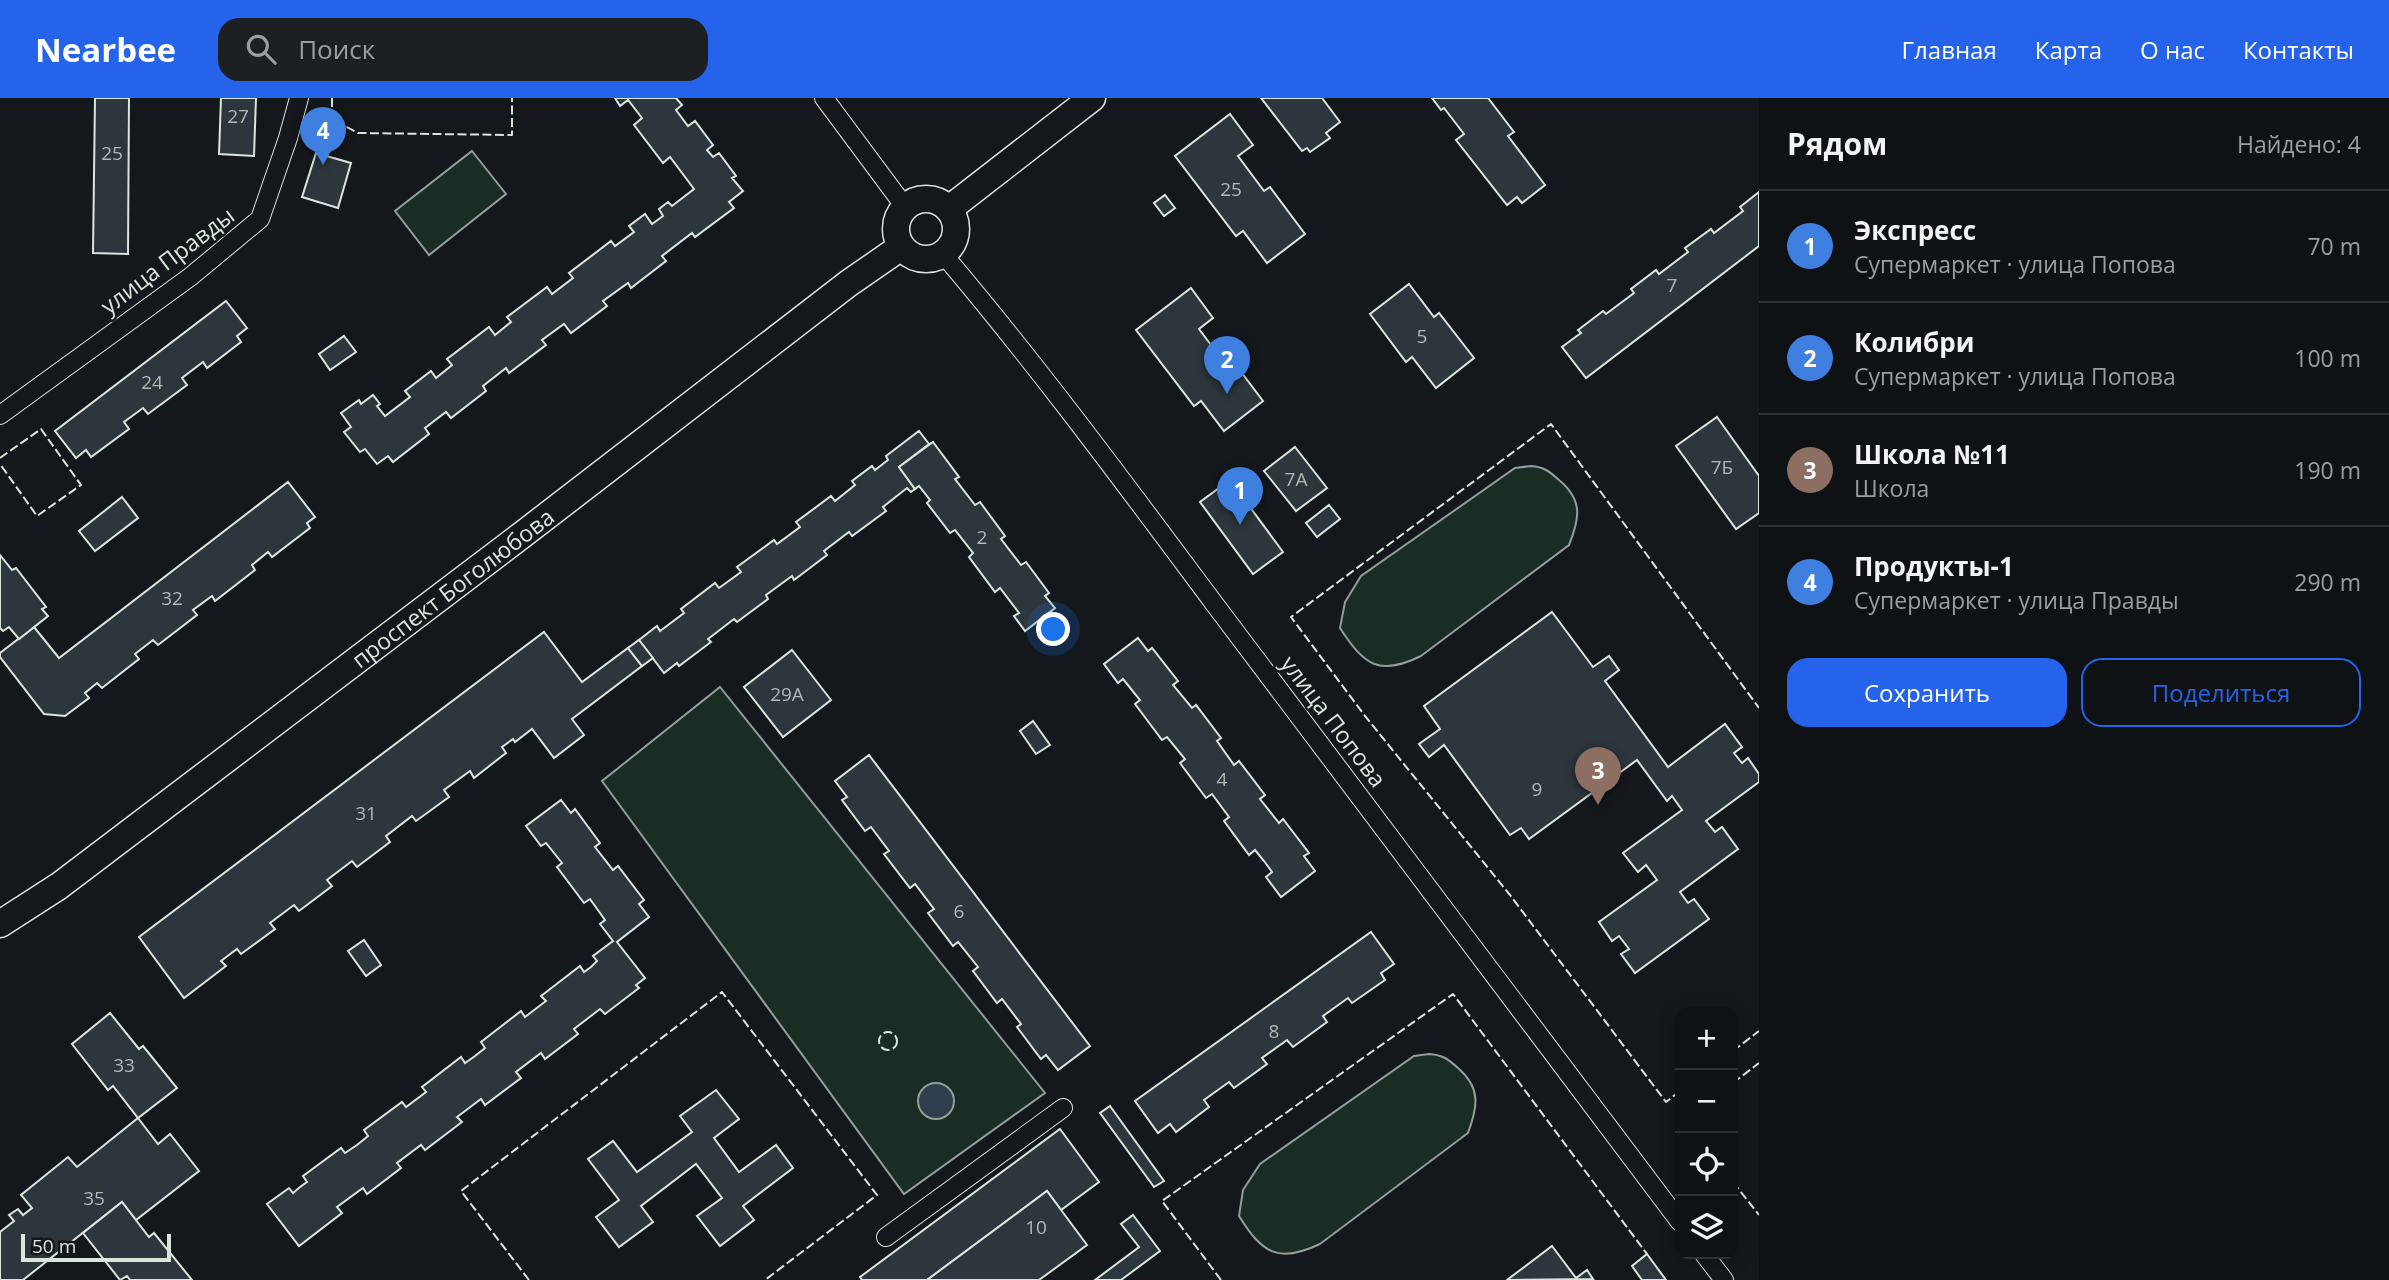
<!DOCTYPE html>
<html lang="ru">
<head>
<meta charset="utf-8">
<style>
	:root { --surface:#0f1215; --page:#1d2022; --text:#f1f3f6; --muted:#9b9ea0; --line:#2f3234; --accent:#2563eb }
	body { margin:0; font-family:"Open Sans",sans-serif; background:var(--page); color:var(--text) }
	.controls { position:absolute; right:21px; bottom:21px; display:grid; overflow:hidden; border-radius:14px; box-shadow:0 4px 18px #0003 }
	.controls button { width:63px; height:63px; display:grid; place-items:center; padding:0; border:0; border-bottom:2px solid var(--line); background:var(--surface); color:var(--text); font:35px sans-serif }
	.scale { position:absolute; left:21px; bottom:18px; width:150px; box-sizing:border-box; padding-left:7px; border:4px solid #d8e6dc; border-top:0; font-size:19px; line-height:24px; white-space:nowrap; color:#d8e6dc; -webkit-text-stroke:5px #14181c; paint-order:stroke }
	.you { position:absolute; left:1054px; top:532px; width:24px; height:24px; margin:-18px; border:5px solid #fff; border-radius:50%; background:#1a73e8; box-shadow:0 0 0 10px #1a73e833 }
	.badge { display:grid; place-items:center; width:46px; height:46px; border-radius:50%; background:var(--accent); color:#fff; font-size:23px; font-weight:700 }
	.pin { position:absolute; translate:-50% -58px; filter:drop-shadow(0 2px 4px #0008) }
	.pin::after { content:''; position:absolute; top:37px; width:24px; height:21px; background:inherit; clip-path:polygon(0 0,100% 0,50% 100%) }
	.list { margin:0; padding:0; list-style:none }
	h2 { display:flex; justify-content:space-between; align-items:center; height:91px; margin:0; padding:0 28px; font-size:30px }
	h2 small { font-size:23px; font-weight:400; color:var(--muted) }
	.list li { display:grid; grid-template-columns:46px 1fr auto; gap:21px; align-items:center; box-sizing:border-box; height:112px; padding:0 28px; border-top:2px solid var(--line) }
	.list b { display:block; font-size:26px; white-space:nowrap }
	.list p { margin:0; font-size:23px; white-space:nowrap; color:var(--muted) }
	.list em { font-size:23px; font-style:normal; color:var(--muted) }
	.actions { display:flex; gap:14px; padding:21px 28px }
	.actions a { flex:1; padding:16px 0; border:2px solid var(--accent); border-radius:21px; text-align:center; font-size:24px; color:var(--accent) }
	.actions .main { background:var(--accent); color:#fff }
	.icon { flex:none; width:38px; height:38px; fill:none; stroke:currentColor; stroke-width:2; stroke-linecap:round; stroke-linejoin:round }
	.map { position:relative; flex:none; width:1759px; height:1182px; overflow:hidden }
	header { display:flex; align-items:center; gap:42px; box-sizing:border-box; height:98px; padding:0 35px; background:var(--accent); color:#fff }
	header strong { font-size:33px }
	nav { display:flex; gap:38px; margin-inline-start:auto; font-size:24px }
	.search { width:490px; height:63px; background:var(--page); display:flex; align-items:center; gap:18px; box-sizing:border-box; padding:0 24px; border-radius:21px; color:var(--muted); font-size:26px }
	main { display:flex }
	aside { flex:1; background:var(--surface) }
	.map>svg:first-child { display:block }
	.green { fill:#1a2d24; stroke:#939e99; stroke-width:2 }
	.water { fill:#2f3f4d; stroke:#939e99; stroke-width:2 }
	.building { fill:#2c363c; stroke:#d8e6dc; stroke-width:2 }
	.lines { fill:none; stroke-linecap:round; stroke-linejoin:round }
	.street-casing { stroke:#d8e6dc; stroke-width:20 }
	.secondary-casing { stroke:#d8e6dc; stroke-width:29 }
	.street { stroke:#14181c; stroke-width:18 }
	.secondary { stroke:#14181c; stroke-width:26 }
	.fence { stroke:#d8e6dc; stroke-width:2; stroke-dasharray:9 3.5; stroke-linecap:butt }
	.labels { text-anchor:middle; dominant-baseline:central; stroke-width:5; stroke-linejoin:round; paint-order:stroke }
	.number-label { font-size:19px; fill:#adbab4 }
	.street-label { font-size:23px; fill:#d8e6dc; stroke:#14181c }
</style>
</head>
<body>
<header>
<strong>Nearbee</strong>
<div class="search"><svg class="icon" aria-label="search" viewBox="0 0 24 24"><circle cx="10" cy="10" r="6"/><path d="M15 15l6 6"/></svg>Поиск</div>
<nav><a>Главная</a><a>Карта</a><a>О нас</a><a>Контакты</a></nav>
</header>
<main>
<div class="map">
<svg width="1759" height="1182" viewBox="0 0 1759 1182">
	<rect width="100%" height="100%" fill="#14181c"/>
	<!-- green -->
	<g class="green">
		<path d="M472,53l34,43 -77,61 -34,-44z"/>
		<path d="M1531,368c13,1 18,5 28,14 24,20 21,38 10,65l-148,111c-42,21 -57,9 -81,-28l5,-26 16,-26 154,-108z"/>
		<path d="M720,589l325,406 -141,101 -302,-413z"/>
		<path d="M1429,956c14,1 19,5 29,14 23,20 20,38 10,65l-148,111c-42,20 -58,9 -81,-28l4,-26 17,-26 154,-108z"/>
	</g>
	<!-- water -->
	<circle class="water" cx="936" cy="1003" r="18"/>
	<!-- building -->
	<g class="building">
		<path d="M95,0h34l-1,156 -35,-1z"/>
		<path d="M221,0h35l-2,58 -35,-2z"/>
		<path d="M615,0h61l6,7 -6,5 12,16 7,-5 18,24 -6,5 6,7 6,-4 17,23 -4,2 11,13 -14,11 5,6 -39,29 -3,-4 -30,23 4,5 -35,27 -3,-5 -25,18 4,5 -36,27 -7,-9 -22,16 4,5 -37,28 -3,-5 -23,18 3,5 -35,27 -5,-6 -21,16 4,6 -36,28 -5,-6 -11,8 -12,-15 -5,3 -16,-20 7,-5 -10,-14 18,-13 2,4 12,-9 7,9 -3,2 8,10 25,-19 -5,-6 26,-20 5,7 16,-13 -5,-6 42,-32 6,8 16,-13 -4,-5 40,-30 5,7 21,-16 -4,-5 42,-32 4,5 19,-14 -5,-6 16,-12 7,10 11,-8 -4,-7 9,-7 4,4 22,-17 -24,-32 -7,6 -29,-38 8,-7 -14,-18 -8,6z"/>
		<path d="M1261,0h61l18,24 -14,11 4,5 -20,14 -3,-4 -5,3z"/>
		<path d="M1432,0h56l26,34 -6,4 37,49 -23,18 -5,-6 -10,8 -51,-65 8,-6 -20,-26 -3,2z"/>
		<path d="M1230,16l23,31 -15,11 26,35 6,-4 35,47 -38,29 -24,-32 -7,5 -61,-80z"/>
		<path d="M316,55l35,10 -13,45 -36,-11z"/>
		<path d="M1759,94v54l-173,132 -24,-31 19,-14 -3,-3 25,-19 3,3 28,-21 -3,-4 25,-19 3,4 29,-22 -3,-4 26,-19 3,4 29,-22 -3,-4z"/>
		<path d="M1165,97l10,13 -11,8 -10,-13z"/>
		<path d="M1409,186l25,33 5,-4 35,45 -38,30 -24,-31 -6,5 -36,-48z"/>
		<path d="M1191,190l22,30 -14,11 24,32 6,-5 34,45 -39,30 -23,-30 -7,5 -58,-76z"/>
		<path d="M226,203l21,27 -10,8 4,6 -34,26 -4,-6 -21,16 5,7 -39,29 -5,-6 -19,14 5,7 -38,28 -5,-7 -10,8 -21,-27z"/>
		<path d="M344,238l12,16 -26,18 -11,-16z"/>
		<path d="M1717,319l42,59v37l-23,16 -60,-83z"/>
		<path d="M919,333l10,13 -30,23 16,22 -4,3 -4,-4 -24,19 3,4 -34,25 -3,-4 -25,19 3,4 -33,25 -2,-4 -26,19 2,4 -31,23 -3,-3 -26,20 3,3 -32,24 -2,-3 -13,10 -25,-33 18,-14 3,5 24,-18 -3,-4 34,-26 4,5 22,-16 -4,-5 37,-27 3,4 23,-17 -4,-5 35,-26 4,5 20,-16 -3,-4 20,-15 3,4 13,-10 -2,-4z"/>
		<path d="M933,344l26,35 -4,2 20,26 5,-3 25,34 -4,3 20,26 5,-3 23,31 -4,3 10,12 -30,23 -11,-15 5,-3 -19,-25 -5,4 -26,-35 4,-4 -18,-23 -5,3 -23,-30 3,-3 -11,-14 -4,3 -16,-22z"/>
		<path d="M1295,349l32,41 -31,23 -32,-40z"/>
		<path d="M1230,382l53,72 -30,22 -53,-72z"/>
		<path d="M288,384l27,35 -8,6 3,5 -38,29 -4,-5 -16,13 3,5 -40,31 -3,-5 -19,14 4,5 -39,30 -5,-5 -18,14 4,5 -37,29 -5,-5 -12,10 4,5 -24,18 -21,-2 -44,-57v-4l34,-26 25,31z"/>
		<path d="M122,399l16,21 -43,33 -16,-20z"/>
		<path d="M1329,407l11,14 -23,18 -11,-14z"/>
		<path d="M0,457l12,15 4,-2 30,39 -4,2 6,7 -29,23 -10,-12 -6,4 -3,-3z"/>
		<path d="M1552,514l41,55 16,-11 10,14 -14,11 63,86 57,-43 17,23 -8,6 8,10 6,-5 11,16v8l-53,39 9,11 7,-5 16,22 -58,43 8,11 6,-4 15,20 -74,54 -14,-19 8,-5 -10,-13 -7,5 -13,-19 58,-42 -11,-15 -8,7 -15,-19 59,-43 -10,-14 -5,5 -30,-41 -108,79 -8,-11 -11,7 -66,-90 -15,12 -10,-13 21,-15 -16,-23z"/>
		<path d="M544,534l38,50 46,-34 14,18 -70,53 12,16 -30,23 -22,-29 -17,13 -2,-3 -11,8 4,6 -32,25 -4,-7 -26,19 5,7 -33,24 -4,-5 -26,20 4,6 -33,25 -5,-6 -25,19 5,6 -33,25 -5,-6 -24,18 5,6 -34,25 -4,-5 -16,12 5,5 -42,32 -45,-61z"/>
		<path d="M1138,540l10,13 4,-3 26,33 -5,4 19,23 4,-3 25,33 -4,3 17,24 5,-4 26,34 -5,4 19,24 4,-4 26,34 -5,3 11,15 -34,26 -15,-20 6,-5 -8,-11 -9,-11 -6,5 -25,-34 5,-4 -17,-23 -6,4 -26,-35 5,-4 -18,-22 -5,3 -27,-36 5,-4 -17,-21 -5,4 -14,-19z"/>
		<path d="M639,542l14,18 -11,8 -14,-18z"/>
		<path d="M792,552l39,50 -48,37 -39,-50z"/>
		<path d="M1033,623l17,24 -14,9 -16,-23z"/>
		<path d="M869,657l221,291 -32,24 -12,-15 -5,4 -24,-32 4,-3 -19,-25 -5,4 -24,-32 5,-4 -20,-25 -5,4 -25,-33 6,-4 -19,-25 -5,4 -26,-34 5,-3 -18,-24 -6,4 -23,-31 5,-3 -12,-16z"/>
		<path d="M561,702l10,13 4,-4 25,34 -5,4 18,23 5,-4 26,34 -5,4 10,13 -32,25 28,36 -9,7 3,3 -34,26 -5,-5 -26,20 4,5 -33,25 -4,-6 -25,19 5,6 -36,27 -4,-6 -24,18 5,5 -37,28 -4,-5 -24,18 4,5 -34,26 -4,-6 -26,19 5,6 -43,33 -32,-42 22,-16 4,5 7,-6 7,-5 -4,-6 38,-28 4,5 12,-8 11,-9 -4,-6 38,-28 4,5 20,-15 -4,-5 39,-30 4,6 10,-7 10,-8 -4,-6 40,-31 4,6 21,-16 -5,-5 39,-30 4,6 7,-5 6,-6 -4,-5 20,-15 -13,-17 5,-4 -15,-21 -6,4 -27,-36 5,-4 -16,-20 -5,3 -15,-20z"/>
		<path d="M1371,834l23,32 -13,9 4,7 -33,23 -4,-5 -25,18 4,6 -34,25 -6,-7 -25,18 5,6 -33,24 -5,-6 -25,18 5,7 -33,25 -6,-8 -12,9 -23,-32z"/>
		<path d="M364,842l17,25 -15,11 -18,-25z"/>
		<path d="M110,915l29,36 4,-3 34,42 -39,30 -25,-32 -5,4 -36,-46z"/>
		<path d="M716,992l23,29 -25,19 25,34 37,-27 17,23 -50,38 11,14 -34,26 -23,-30 25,-18 -26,-34 -55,42 12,16 -34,25 -23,-30 23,-17 -31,-41 25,-18 24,31 55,-40 -12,-16z"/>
		<path d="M1110,1008l54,75 -10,6 -54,-74z"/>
		<path d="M138,1020l20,26 12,-10 29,37 -63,49 -14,-18 -99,78h-23v-48l14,-11 -5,-6 9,-6 5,6 9,-7 -11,-13 47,-38 9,10z"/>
		<path d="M1060,1031l39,53 -38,28 -14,-19 -120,89h-65l-2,-3z"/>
		<path d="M1047,1093l40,54 -48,35h-112z"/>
		<path d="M122,1104l27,35 5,-4 38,47h-62l-3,-4 -7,4 -37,-47z"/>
		<path d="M1133,1117l27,36 -39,29h-26l44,-33 -18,-23z"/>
		<path d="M1552,1148l24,32 11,-8 6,9 -86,1z"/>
		<path d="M1647,1156l19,26h-24l-10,-14z"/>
	</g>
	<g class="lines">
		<defs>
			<g id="street">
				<path d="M824,0l81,109"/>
				<path d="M943,156c95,112 182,230 270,348 156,207 311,414 467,620"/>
				<path d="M0,317l190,-138 70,-58 28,-81 11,-40"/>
				<path d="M886,1139l177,-129"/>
				<path d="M1704,1156l20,26"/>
			</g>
			<g id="secondary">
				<circle cx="926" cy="131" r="30"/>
				<path d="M949,111l143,-111"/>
				<path id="s1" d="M0,826l59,-38 463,-351 327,-252 52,-36"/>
			</g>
		</defs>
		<!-- street casing -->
		<use href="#street" class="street-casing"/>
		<!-- secondary casing -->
		<use href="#secondary" class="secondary-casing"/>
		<!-- street -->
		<use href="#street" class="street"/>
		<!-- secondary -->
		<use href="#secondary" class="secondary"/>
		<!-- fence -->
		<g class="fence">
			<path d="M332,0v21l26,14 154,2v-37"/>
			<path d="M0,360l41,-29 40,56 -44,31 -37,-52"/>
			<circle cx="888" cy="943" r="9"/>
			<path d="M1733,953l26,-20"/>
			<path d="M1733,985l26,-20"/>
			<path d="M1680,993l-14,11 -156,-207 -145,-179 -74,-99 260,-193 208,284"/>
			<path d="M1733,1084l26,33"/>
			<path d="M529,1182l-68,-89 261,-199 155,203 -112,85"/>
			<path d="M1221,1182l-59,-79 291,-207 194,260"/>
		</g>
	</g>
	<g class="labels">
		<!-- number labels -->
		<g class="number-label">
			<text x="238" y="18">27</text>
			<text x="112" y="55">25</text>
			<text x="1231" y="91">25</text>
			<text x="1672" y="187">7</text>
			<text x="1422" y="238">5</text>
			<text x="152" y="284">24</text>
			<text x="1722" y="369">7Б</text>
			<text x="1296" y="381">7А</text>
			<text x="982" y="439">2</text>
			<text x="172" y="500">32</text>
			<text x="787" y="596">29А</text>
			<text x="1222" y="681">4</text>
			<text x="1537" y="691">9</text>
			<text x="366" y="715">31</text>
			<text x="959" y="813">6</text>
			<text x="1274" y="933">8</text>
			<text x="124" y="967">33</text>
			<text x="94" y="1100">35</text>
			<text x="1036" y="1129">10</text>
		</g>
		<!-- street labels -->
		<g class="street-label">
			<text transform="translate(167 162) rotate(-37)">улица Правды</text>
			<text stroke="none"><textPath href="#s1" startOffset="564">проспект Боголюбова</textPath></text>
			<text transform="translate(1334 623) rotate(53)">улица Попова</text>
		</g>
	</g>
</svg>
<div class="controls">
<button>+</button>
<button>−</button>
<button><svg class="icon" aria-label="locate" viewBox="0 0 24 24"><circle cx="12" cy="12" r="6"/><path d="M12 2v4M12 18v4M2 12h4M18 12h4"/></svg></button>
<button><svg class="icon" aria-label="layers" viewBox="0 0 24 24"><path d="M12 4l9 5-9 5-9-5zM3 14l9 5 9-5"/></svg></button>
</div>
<div class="scale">50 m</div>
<div class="you"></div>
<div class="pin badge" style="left:1240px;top:427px;background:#3f7fe0">1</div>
<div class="pin badge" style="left:1227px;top:296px;background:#3f7fe0">2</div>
<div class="pin badge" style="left:1598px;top:707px;background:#8d6e63">3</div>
<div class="pin badge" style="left:323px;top:67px;background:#3f7fe0">4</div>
</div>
<aside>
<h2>Рядом<small>Найдено: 4</small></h2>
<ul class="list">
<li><span class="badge" style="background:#3f7fe0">1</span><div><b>Экспресс</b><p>Супермаркет · улица Попова</p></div><em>70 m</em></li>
<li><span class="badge" style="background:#3f7fe0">2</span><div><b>Колибри</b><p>Супермаркет · улица Попова</p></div><em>100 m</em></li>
<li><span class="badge" style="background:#8d6e63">3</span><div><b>Школа №11</b><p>Школа</p></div><em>190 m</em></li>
<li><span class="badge" style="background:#3f7fe0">4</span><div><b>Продукты-1</b><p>Супермаркет · улица Правды</p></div><em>290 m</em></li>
</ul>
<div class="actions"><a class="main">Сохранить</a><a>Поделиться</a></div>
</aside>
</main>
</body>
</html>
